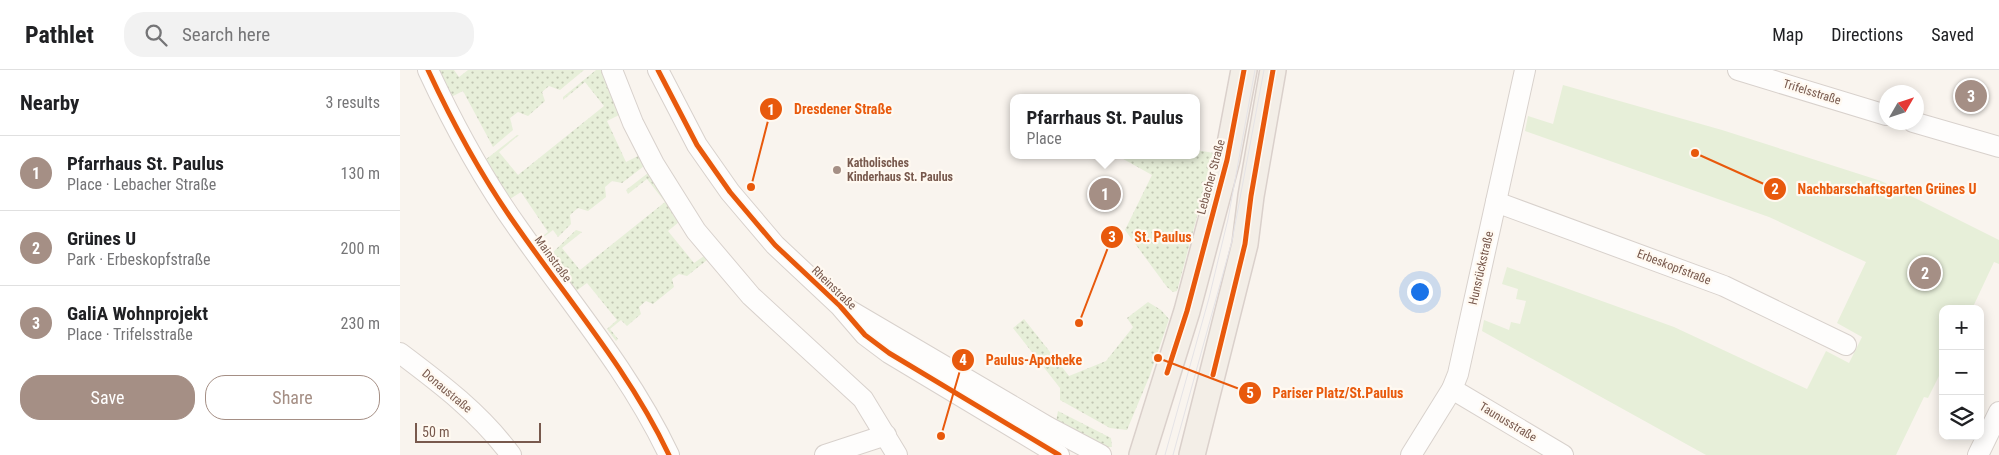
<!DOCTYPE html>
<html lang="en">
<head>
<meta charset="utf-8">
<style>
	:root { --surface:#fff; --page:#f2f2f2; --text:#202124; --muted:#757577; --line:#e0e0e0; --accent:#a58f85 }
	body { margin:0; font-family:"Roboto Condensed",sans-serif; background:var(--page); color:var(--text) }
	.controls { position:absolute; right:15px; bottom:15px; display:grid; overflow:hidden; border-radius:10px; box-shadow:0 2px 12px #0003 }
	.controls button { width:45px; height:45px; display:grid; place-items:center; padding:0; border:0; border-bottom:1px solid var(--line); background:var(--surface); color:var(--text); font:25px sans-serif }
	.compass { position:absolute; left:1479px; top:15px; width:45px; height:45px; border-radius:50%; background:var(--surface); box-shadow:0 2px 12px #0003; rotate:51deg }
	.scale { position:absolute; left:15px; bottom:12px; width:126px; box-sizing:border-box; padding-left:5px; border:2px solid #78594d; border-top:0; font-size:14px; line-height:18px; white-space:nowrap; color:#78594d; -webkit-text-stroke:4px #fff9f1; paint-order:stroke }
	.you { position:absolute; left:1019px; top:221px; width:18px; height:18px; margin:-12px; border:4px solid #fff; border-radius:50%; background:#1a73e8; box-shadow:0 0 0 8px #1a73e833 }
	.badge { display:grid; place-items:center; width:32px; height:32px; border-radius:50%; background:var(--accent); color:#fff; font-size:16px; font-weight:700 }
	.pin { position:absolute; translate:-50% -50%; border:2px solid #fff; box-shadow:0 1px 5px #0006 }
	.popup { position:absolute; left:610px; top:24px; width:190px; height:65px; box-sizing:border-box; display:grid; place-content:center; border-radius:10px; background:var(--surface); filter:drop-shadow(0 1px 4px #0005); font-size:16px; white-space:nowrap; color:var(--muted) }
	.popup b { font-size:19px; color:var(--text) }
	.popup::after { content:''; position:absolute; left:50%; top:100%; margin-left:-10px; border:10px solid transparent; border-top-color:var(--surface) }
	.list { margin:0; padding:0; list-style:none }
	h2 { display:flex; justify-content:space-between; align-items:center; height:65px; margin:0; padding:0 20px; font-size:21px }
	h2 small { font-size:16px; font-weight:400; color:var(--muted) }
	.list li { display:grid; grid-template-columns:32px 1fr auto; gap:15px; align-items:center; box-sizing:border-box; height:75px; padding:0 20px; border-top:1px solid var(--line) }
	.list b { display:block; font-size:19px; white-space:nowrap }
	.list p { margin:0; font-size:16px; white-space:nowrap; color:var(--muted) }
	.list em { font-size:16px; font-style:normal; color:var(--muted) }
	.actions { display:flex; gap:10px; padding:15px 20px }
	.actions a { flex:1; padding:11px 0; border:1px solid var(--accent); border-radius:20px; text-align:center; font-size:18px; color:var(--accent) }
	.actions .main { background:var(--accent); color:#fff }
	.icon { flex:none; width:28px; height:28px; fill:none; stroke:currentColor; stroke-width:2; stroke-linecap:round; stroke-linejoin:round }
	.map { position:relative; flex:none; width:1599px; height:385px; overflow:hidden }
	header { display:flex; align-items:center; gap:30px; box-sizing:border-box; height:70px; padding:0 25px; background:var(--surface); border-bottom:1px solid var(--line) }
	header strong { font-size:24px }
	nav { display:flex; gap:28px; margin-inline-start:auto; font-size:18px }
	.search { width:350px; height:45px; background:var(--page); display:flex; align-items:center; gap:12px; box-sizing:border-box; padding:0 18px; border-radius:20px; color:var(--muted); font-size:19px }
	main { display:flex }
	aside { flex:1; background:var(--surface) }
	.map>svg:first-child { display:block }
	.grass { fill:url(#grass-dots) }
	.green { fill:#e7efd9 }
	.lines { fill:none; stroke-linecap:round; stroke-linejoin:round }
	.minor-casing { stroke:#d8d1cc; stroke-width:22 }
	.major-casing { stroke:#dad0cb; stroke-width:28 }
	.minor { stroke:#fefdfc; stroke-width:20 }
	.major { stroke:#f3eee7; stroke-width:25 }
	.tram { stroke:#e5e3e6; stroke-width:1 }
	.cycleway-casing { stroke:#fff9f1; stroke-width:8 }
	.cycleway { stroke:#e8590c; stroke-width:5 }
	.poi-dot { fill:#a58f85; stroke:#fff9f1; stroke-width:2 }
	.labels { text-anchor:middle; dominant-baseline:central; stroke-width:4.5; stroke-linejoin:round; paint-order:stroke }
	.street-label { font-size:12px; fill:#78594d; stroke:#fff9f1 }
	.poi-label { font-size:12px; font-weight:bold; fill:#78594d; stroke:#fff9f1; text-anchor:start }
	.leader { fill:none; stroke:#e8590c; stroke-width:2 }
	.callout-dot { fill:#e8590c; stroke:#fff9f1; stroke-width:2 }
	.mark-label { font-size:15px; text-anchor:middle; font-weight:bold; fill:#fff }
	.callout-label { font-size:14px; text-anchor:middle; font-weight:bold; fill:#e8590c; stroke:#fff9f1; stroke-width:4.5; stroke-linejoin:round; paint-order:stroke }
</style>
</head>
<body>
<header>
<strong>Pathlet</strong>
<div class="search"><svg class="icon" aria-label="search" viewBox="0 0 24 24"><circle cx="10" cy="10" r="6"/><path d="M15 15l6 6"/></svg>Search here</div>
<nav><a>Map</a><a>Directions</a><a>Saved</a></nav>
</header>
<main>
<aside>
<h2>Nearby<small>3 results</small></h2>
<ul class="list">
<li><span class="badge">1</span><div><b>Pfarrhaus St. Paulus</b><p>Place · Lebacher Straße</p></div><em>130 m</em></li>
<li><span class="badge">2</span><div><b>Grünes U</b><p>Park · Erbeskopfstraße</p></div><em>200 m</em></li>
<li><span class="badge">3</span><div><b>GaliA Wohnprojekt</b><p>Place · Trifelsstraße</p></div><em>230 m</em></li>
</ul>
<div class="actions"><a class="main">Save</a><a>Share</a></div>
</aside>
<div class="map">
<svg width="1599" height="385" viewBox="0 0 1599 385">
	<defs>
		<pattern id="grass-dots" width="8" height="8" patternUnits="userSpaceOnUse" patternTransform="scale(1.25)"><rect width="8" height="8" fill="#e7efd9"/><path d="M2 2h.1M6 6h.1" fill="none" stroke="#c0c5b2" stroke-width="1.8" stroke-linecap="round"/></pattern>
	</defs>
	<rect width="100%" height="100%" fill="#f9f4ee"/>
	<!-- grass -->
	<g class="grass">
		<path d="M38,0h16l5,7 9,-7h116l-24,20 -11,-4 -7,6 3,9 -17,15 -10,-4 -8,6 3,12 -20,17 -30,-56 -14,7z"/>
		<path d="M196,0h5l18,45 -12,6 19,41 12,-6 6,10 -22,17 -10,-2 -7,6 1,10 -18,14 -10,-3 -8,7 1,9 -13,13 -5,-7 -12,9 8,8 -6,1 -6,-8 11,-8 -27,-40 -11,7 -25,-39 32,-25h2l-20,17 19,23 86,-69 -19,-24 -22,18v-3z"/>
		<path d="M796,80l18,3 -37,138 -4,1 -6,-5 -42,-57 27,-55 -36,-20h80z"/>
		<path d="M248,103l31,49 -11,9 26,32 10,-7 3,4 -20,16 -8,-2 -7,5 2,8 -21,17 -7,-3 -7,6 2,7 -14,12 -6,-6 -11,9 8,10 -2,2 -9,-12 10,-9 -30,-37 -11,8 -27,-35 27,-26 6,2 -20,16 18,22 85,-68 -18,-23 -19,15 -2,-4z"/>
		<path d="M748,232l13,8 8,9 -19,56 -23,55 -17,-2 -50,-28v-12l-47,-60 11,-9 45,57 37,-15 27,-34 -6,-9z"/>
		<path d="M658,341l53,27 1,9h-8l-48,-25z"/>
	</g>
	<!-- green -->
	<path class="green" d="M1163,15l159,45 159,51 118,59v24l-5,-2 -22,47h-29v59l-15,30 -4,-1 -28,58h-190l-224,-124 2,-11 25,10 2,-8 9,2 6,-23 -10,-2 2,-10 -16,-5 5,-17 167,60 133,62 19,-38 23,12 13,-26 -25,-14 29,-61 -97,-45 -244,-86 3,-15 25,8z"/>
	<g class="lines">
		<defs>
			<g id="minor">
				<path d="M28,0c26,56 56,111 92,161 52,74 110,142 149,224"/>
				<path d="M212,0l21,53 21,41 42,67 55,65 112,103 34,56"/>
				<path d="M258,0l39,75 33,47 45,53 65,61 25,29 24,18 170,102"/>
				<path d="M1338,0l148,45"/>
				<path d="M1513,52l86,25"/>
				<path d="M1096,132l228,84 122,59"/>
				<path d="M449,240l199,117 53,28"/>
				<path d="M0,283c40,30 81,61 111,102"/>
				<path d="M1052,319l111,66"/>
				<path d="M425,385l61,-20"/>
				<path d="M1011,385l41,-66 6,-15 67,-304"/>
				<path d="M1578,385l21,-43"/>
			</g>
			<g id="major">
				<path d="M742,385l45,-144 40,-151 17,-90"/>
				<path d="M792,385l53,-211 6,-48 22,-126"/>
			</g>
		</defs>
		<!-- minor casing -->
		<use href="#minor" class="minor-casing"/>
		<!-- major casing -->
		<use href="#major" class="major-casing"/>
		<!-- minor -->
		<use href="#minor" class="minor"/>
		<!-- major -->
		<use href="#major" class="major"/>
		<!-- tram -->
		<g class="tram">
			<path d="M765,385l44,-157 19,-79 27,-149"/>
			<path d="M773,385l59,-214 32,-171"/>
		</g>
		<defs>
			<g id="cycleway">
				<path d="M28,0c26,56 56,111 92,161 52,74 110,142 149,224"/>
				<path d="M258,0l39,75 33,47 45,53 65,61 25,29 24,18 170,102"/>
				<path d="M767,303l20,-62 40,-151 17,-90"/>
				<path d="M813,305l32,-131 6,-48 22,-126"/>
			</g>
		</defs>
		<!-- cycleway casing -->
		<use href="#cycleway" class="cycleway-casing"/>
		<!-- cycleway -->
		<use href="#cycleway" class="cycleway"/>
	</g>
	<!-- markers -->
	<circle class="poi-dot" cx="437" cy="100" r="5"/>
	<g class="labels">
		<!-- street labels -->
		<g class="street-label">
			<text transform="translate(1412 22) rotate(17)">Trifelsstraße</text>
			<text transform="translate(811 107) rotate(-75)">Lebacher Straße</text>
			<text transform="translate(153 189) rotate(54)">Mainstraße</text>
			<text transform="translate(1274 197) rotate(21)">Erbeskopfstraße</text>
			<text transform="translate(1081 198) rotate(-77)">Hunsrückstraße</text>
			<text transform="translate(434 218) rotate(44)">Rheinstraße</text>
			<text transform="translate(47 321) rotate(40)">Donaustraße</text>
			<text transform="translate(1108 352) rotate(31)">Taunusstraße</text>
		</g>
		<!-- poi labels -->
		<g class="poi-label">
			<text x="447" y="93">Katholisches<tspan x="447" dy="14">Kinderhaus St. Paulus</tspan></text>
		</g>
	</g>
	<!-- callouts -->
	<path class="leader" d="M351 117L371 39M1295 83L1375 119M679 253L712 167M541 366L563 290M758 288L850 323"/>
	<g class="callout-dot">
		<circle cx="351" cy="117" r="5"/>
		<circle cx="1295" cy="83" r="5"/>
		<circle cx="679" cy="253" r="5"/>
		<circle cx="541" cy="366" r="5"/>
		<circle cx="758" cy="288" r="5"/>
		<circle cx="371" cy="39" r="12"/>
		<circle cx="1375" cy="119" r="12"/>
		<circle cx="712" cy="167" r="12"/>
		<circle cx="563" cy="290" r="12"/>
		<circle cx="850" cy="323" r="12"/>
	</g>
	<g class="mark-label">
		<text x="371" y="45">1</text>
		<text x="1375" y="124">2</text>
		<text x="712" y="172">3</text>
		<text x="563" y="295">4</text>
		<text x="850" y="328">5</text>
	</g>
	<g class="callout-label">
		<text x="443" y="44">Dresdener Straße</text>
		<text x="1487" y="124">Nachbarschaftsgarten Grünes U</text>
		<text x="763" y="172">St. Paulus</text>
		<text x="634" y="295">Paulus-Apotheke</text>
		<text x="938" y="328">Pariser Platz/St.Paulus</text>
	</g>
</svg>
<div class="controls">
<button>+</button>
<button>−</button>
<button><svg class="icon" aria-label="layers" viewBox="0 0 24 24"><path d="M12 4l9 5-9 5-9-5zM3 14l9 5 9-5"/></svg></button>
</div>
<svg class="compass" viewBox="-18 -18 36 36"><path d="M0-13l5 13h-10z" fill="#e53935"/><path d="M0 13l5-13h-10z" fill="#757577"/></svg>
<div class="scale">50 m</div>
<div class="you"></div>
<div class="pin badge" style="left:705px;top:124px">1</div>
<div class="popup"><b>Pfarrhaus St. Paulus</b>Place</div>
<div class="pin badge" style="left:1525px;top:203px">2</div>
<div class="pin badge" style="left:1571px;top:26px">3</div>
</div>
</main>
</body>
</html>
